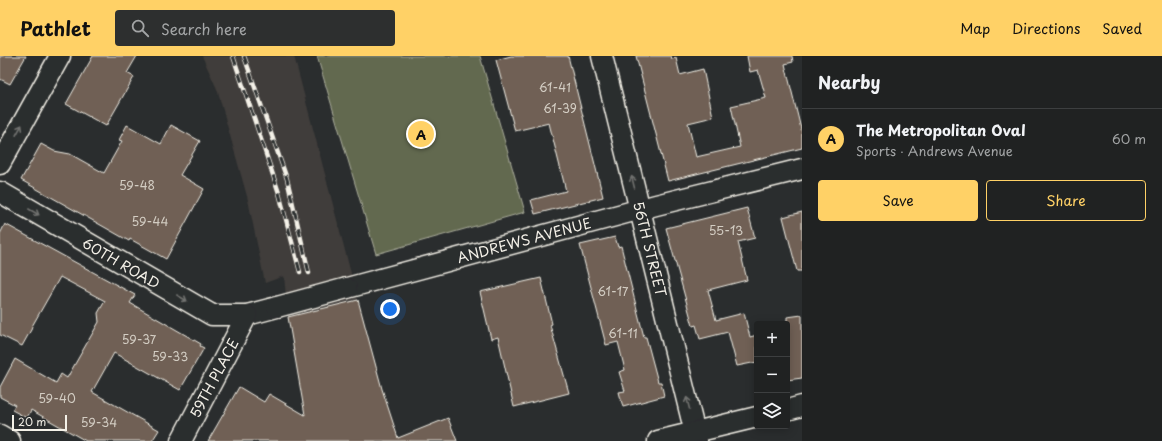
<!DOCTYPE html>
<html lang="en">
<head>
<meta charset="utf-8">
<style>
	:root { --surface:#202222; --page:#2d2f2f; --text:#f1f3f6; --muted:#a2a4a5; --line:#3d3f40; --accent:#ffd166 }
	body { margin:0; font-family:"Playpen Sans",sans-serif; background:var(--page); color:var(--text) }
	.controls { position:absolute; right:12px; bottom:12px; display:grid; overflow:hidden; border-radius:4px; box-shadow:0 2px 10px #0003 }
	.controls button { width:36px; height:36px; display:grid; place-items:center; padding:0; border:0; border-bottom:1px solid var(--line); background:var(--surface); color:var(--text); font:20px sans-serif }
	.scale { position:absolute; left:12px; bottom:10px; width:55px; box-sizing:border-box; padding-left:4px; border:2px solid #f4f1e8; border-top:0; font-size:11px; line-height:14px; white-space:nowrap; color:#f4f1e8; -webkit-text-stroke:3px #2a2d2e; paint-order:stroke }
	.you { position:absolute; left:390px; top:253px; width:14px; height:14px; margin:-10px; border:3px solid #fff; border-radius:50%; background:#1a73e8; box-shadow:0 0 0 6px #1a73e833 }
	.badge { display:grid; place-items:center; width:26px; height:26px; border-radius:50%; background:var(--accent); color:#111; font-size:13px; font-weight:700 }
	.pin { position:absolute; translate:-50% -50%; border:2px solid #fff; box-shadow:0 1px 4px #0006 }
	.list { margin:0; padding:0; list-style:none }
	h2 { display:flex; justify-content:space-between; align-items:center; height:52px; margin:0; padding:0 16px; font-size:17px }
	h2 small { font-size:13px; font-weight:400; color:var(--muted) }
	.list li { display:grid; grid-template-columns:26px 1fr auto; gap:12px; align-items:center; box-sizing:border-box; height:60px; padding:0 16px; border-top:1px solid var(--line) }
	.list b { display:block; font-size:15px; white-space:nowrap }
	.list p { margin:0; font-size:13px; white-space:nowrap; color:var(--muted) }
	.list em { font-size:13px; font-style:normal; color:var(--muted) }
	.actions { display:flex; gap:8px; padding:12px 16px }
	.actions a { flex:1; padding:9px 0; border:1px solid var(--accent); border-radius:4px; text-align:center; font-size:14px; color:var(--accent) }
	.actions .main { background:var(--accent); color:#111 }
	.icon { flex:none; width:22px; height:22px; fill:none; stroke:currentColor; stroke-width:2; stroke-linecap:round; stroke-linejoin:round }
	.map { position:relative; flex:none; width:802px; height:385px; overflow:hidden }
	header { display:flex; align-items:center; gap:24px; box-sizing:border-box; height:56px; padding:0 20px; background:var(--accent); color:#111 }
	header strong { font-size:19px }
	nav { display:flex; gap:22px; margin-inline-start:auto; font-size:14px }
	.search { width:280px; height:36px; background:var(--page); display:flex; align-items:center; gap:10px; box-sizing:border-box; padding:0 14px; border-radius:4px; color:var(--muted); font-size:15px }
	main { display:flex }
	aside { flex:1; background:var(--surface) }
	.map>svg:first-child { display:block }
	.built { fill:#3f3c3a }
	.green { fill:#62694f; stroke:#abad9c }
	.building { fill:#6f6055; stroke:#f4f1e8 }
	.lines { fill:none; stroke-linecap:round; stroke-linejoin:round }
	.minor-casing { stroke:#f4f1e8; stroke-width:23 }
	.minor { stroke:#2a2d2e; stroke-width:20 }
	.rail-casing { stroke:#f4f1e8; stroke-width:4.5 }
	.rail { stroke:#2a2d2e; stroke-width:3; stroke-dasharray:9; stroke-linecap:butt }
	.minor-bridge-casing { stroke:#f4f1e8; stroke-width:23; stroke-linecap:butt }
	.minor-bridge { stroke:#2a2d2e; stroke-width:20 }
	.oneway { stroke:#71726f }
	.labels { text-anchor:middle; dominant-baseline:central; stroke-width:3; stroke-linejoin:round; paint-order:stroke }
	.number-label { font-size:12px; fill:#d3cdc3 }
	.street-label { font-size:14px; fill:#f4f1e8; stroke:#2a2d2e }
</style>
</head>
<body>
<header>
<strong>Pathlet</strong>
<div class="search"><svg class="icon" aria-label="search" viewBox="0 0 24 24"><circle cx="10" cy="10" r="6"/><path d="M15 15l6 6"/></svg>Search here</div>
<nav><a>Map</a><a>Directions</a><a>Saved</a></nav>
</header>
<main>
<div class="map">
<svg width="802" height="385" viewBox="0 0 802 385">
	<rect width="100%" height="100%" fill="#2a2d2e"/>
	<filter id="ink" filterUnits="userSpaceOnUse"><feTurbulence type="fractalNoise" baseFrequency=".025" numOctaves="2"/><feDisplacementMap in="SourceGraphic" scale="8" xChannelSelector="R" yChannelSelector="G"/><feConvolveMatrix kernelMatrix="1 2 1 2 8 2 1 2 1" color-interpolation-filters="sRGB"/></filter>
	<g filter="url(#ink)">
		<!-- built -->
		<path class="built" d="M202,0h92l64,244 -70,17 -4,-41 -19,7 -17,-83 -31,-111z"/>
		<!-- green -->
		<path class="green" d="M317,0h163l45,156 -149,42z"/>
		<!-- building -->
		<g class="building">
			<path d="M0,0h26l-16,28 -10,-5z"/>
			<path d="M93,0h44l-10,17 7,4 -28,49 -40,-22z"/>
			<path d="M511,0h57l35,141 -68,17 -4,-14 35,-9 -17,-68 -34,8 -19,-71z"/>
			<path d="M636,0h35l1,3 4,-1 4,17 23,-6 10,48 -25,6 8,34 44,-10 -9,-41 35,-8 -8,-28 -8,2 -3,-16h45l1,6 -8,2 17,69v15l-134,33z"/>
			<path d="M127,69l34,19 10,-19 29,16 -20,34 24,14 -38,70 -36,-20 -1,2 -108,-61 20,-36 13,7 16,3 34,19 18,-32 -3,-1z"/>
			<path d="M747,152l8,30 -17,4 9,38 -39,10 8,30 28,-7 6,24 7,-2v27l-20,4 -9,-34 -28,7 -4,-14 -3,1 -27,-98z"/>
			<path d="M802,156v59h-5l-14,-54z"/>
			<path d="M5,168l130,71 -5,8 71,41 -1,2 4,2 -24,42 -66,-37 -22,39 67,38 -7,11h-66l-55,-31 -4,8 -15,-8 3,-5 -15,-8v-10l15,-28 41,24 5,-9 6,4 32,-56 -1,-9 7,-12 -45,-24 -29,51h1l-10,18 -22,-11v-101z"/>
			<path d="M615,181l3,10 3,-1 23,91h2l12,45h3l3,14 -41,11 -4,-15 6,-1 -6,-19 6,-2 -7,-28 -12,3 -26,-100z"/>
			<path d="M541,222l11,46 -2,1 19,68 -55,14 -16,-70 -7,2 -11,-47z"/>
			<path d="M358,244l24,89 16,49 50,-20 9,23h-249l31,-54 25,15 5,-8 36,21 -17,-98z"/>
			<path d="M802,259v63l-15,2v-63z"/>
		</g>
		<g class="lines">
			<defs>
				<g id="minor">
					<path d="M602,0l95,385"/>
					<path d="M0,108l60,-108"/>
					<path d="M0,136l212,123h35l30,-8"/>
					<path d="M347,232l309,-83 146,-36"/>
					<path d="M787,354l15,-4"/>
					<path d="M0,379l10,6"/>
					<path d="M181,385l66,-126"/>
					<path d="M658,385l99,-24"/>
				</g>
			</defs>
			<!-- minor casing -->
			<use href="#minor" class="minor-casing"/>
			<!-- minor -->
			<use href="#minor" class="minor"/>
			<defs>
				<g id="rail">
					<path d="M233,0l46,137 21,79"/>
					<path d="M244,0l43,123 22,94"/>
				</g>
			</defs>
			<!-- rail casing -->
			<use href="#rail" class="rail-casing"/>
			<!-- rail -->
			<use href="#rail" class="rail"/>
			<defs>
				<path id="minor-bridge" d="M277,251l70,-19"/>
			</defs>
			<!-- minor-bridge casing -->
			<use href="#minor-bridge" class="minor-bridge-casing"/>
			<!-- minor-bridge -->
			<use href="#minor-bridge" class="minor-bridge"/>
		</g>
		<!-- one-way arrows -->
		<defs><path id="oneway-shaft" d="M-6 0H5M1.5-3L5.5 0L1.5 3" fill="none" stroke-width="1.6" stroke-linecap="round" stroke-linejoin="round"/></defs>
		<g class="oneway">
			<use href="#oneway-shaft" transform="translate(19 74) rotate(-61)"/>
			<use href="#oneway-shaft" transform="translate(633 126) rotate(-104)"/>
			<use href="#oneway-shaft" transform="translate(34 156) rotate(30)"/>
			<use href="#oneway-shaft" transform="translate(182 242) rotate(30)"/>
			<use href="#oneway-shaft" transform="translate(688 347) rotate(-104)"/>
		</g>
	</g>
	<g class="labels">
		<!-- number labels -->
		<g class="number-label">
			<text x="555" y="31">61-41</text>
			<text x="560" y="52">61-39</text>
			<text x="137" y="129">59-48</text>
			<text x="150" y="165">59-44</text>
			<text x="726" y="174">55-13</text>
			<text x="613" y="235">61-17</text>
			<text x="623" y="277">61-11</text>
			<text x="139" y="283">59-37</text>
			<text x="170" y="300">59-33</text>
			<text x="57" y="342">59-40</text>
			<text x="99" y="366">59-34</text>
		</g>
		<!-- street labels -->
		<g class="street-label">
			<text transform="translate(524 184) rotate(-15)">ANDREWS AVENUE</text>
			<text transform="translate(650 193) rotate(76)">56TH STREET</text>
			<text transform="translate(121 207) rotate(30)">60TH ROAD</text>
			<text transform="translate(214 322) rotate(-62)">59TH PLACE</text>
		</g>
	</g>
</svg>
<div class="controls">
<button>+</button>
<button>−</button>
<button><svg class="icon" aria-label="layers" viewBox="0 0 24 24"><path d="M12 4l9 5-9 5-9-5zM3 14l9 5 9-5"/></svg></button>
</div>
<div class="scale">20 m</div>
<div class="you"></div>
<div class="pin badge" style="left:421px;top:78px">A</div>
</div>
<aside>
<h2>Nearby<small></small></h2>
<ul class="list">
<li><span class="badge">A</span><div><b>The Metropolitan Oval</b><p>Sports · Andrews Avenue</p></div><em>60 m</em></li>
</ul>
<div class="actions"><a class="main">Save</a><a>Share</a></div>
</aside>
</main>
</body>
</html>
